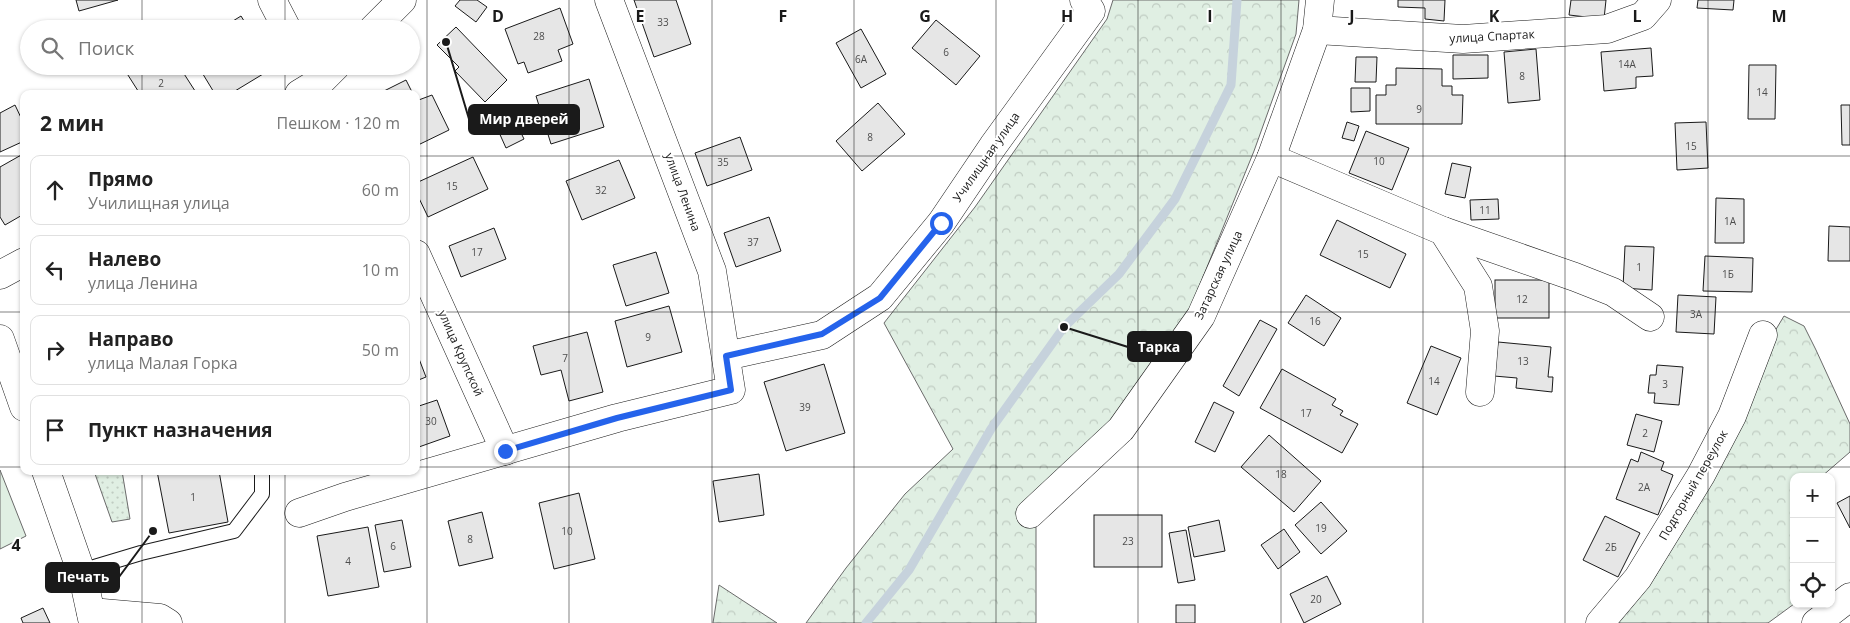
<!DOCTYPE html>
<html lang="ru">
<head>
<meta charset="utf-8">
<style>
	:root { --surface:#fff; --page:#f6f6f6; --text:#222; --muted:#767676; --line:#e0e0e0 }
	body { margin:0; font-family:"Open Sans",sans-serif; background:var(--page); color:var(--text) }
	.controls { position:absolute; right:15px; bottom:15px; display:grid; overflow:hidden; border-radius:10px; box-shadow:0 1px 4px #0004 }
	.controls button { width:45px; height:45px; display:grid; place-items:center; padding:0; border:0; border-bottom:1px solid var(--line); background:var(--surface); color:var(--text); font:25px sans-serif }
	.stop { position:absolute; width:15px; height:15px; margin:-11px; border:4px solid #2563eb; border-radius:50%; background:#fff }
	.stop.end { background:#2563eb; border-color:#fff; box-shadow:0 1px 5px #0008 }
	.list { margin:0; padding:0; list-style:none }
	h2 { display:flex; justify-content:space-between; align-items:center; height:65px; margin:0; padding:0 20px; font-size:21px }
	h2 small { font-size:16px; font-weight:400; color:var(--muted) }
	.list li { display:grid; grid-template-columns:32px 1fr auto; gap:15px; align-items:center; box-sizing:border-box; height:70px; margin:0 10px 10px; padding:0 10px; border:1px solid var(--line); border-radius:10px }
	.list b { display:block; font-size:19px; white-space:nowrap }
	.list p { margin:0; font-size:16px; white-space:nowrap; color:var(--muted) }
	.list em { font-size:16px; font-style:normal; color:var(--muted) }
	.icon { flex:none; width:28px; height:28px; fill:none; stroke:currentColor; stroke-width:2; stroke-linecap:round; stroke-linejoin:round }
	.map { position:relative; flex:none; width:1850px; height:623px; overflow:hidden }
	.search { position:absolute; background:var(--surface); box-shadow:0 1px 4px #0004; left:20px; top:20px; width:400px; height:55px; display:flex; align-items:center; gap:12px; box-sizing:border-box; padding:0 18px; border-radius:28px; color:var(--muted); font-size:19px }
	.panel { position:absolute; background:var(--surface); box-shadow:0 1px 4px #0004; left:20px; top:90px; width:400px; height:385px; border-radius:10px }
	.map>svg:first-child { display:block }
	.grass { fill:url(#grass-dots); stroke:#6a6a6a }
	.forest { fill:url(#forest-crowns); stroke:#6a6a6a }
	.green { fill:#e0efe3; stroke:#6a6a6a }
	.lines { fill:none; stroke-linecap:round; stroke-linejoin:round }
	.stream { stroke:#c6d2dc; stroke-width:9 }
	.building { fill:#e6e6e6; stroke:#1a1a1a }
	.lane-casing { stroke:#1a1a1a; stroke-width:16 }
	.street-casing { stroke:#1a1a1a; stroke-width:29 }
	.secondary-casing { stroke:#1a1a1a; stroke-width:29 }
	.lane { stroke:#fff; stroke-width:14 }
	.street { stroke:#fff; stroke-width:28 }
	.secondary { stroke:#fff; stroke-width:28 }
	.route { stroke:#2563eb; stroke-width:6 }
	.grid { fill:none; stroke:#1a1a1a; stroke-width:1; stroke-opacity:0.55 }
	.labels { text-anchor:middle; dominant-baseline:central; stroke-width:4; stroke-linejoin:round; paint-order:stroke }
	.number-label { font-size:10px; fill:#4d4d4d }
	.street-label { font-size:12px; fill:#1a1a1a; stroke:#fff }
	.grid-label { font-size:16px; text-anchor:middle; font-weight:bold; fill:#1a1a1a; stroke:#fff; stroke-width:4; stroke-linejoin:round; paint-order:stroke }
	.leader { fill:none; stroke:#1a1a1a; stroke-width:2 }
	.callout-dot { fill:#1a1a1a; stroke:#fff; stroke-width:2 }
	.callout { fill:#1a1a1a; stroke:#1a1a1a; stroke-width:2 }
	.callout-label { font-size:14px; text-anchor:middle; font-weight:bold; fill:#fff }
</style>
</head>
<body>
<div class="map">
<svg width="1850" height="623" viewBox="0 0 1850 623">
	<defs>
		<pattern id="grass-dots" width="8" height="8" patternUnits="userSpaceOnUse" patternTransform="scale(1.25)"><rect width="8" height="8" fill="#e0efe3"/><path d="M2 2h.1M6 6h.1" fill="none" stroke="#c0ccc2" stroke-width="1.8" stroke-linecap="round"/></pattern>
		<pattern id="forest-crowns" width="20" height="18" patternUnits="userSpaceOnUse" patternTransform="scale(1.25)"><rect width="20" height="18" fill="#e0efe3"/><path d="M2 6a3 3 0 1 1 6 0M12 15a3 3 0 1 1 6 0" fill="none" stroke="#c0ccc2"/></pattern>
	</defs>
	<rect width="100%" height="100%" fill="#fff"/>
	<!-- grass -->
	<path class="grass" d="M94,471h28l8,48 -18,3z"/>
	<!-- forest -->
	<g class="forest">
		<path d="M1113,0h186l-3,34 -42,117 -66,163 -69,104 -83,80v125h-230l40,-55 59,-74 48,-45 -69,-126 91,-116 132,-188z"/>
		<path d="M1784,316l20,10 12,24 34,74v28l-29,25h-27v127l-26,19h-155l42,-46 54,-96 63,-145z"/>
		<path d="M719,585l58,38h-64z"/>
	</g>
	<!-- green -->
	<path class="green" d="M0,470l26,66 -26,13z"/>
	<g class="lines">
		<!-- stream -->
		<path class="stream" d="M866,623l43,-53 82,-141 73,-102 55,-53 56,-75 56,-114 6,-85"/>
	</g>
	<!-- building -->
	<g class="building">
		<path d="M76,0h42l-39,11z"/>
		<path d="M460,0h17l10,7 -11,15 -21,-16z"/>
		<path d="M634,0h42l15,44 -37,13z"/>
		<path d="M1398,0h47l-1,21 -19,-2v-11l-27,-1z"/>
		<path d="M1571,0h35l-2,19 -35,-4z"/>
		<path d="M1698,0h36l-1,10 -36,-2z"/>
		<path d="M560,8l13,36 -15,6 4,11 -34,12 -4,-11 -6,2 -13,-35z"/>
		<path d="M241,16l8,13h-29z"/>
		<path d="M936,20l44,36 -24,29 -44,-37z"/>
		<path d="M456,27l51,53 -22,22 -30,-31 4,-4 -22,-22z"/>
		<path d="M861,29l25,45 -25,14 -25,-45z"/>
		<path d="M1651,48l2,28 -17,1v11l-32,3 -3,-39z"/>
		<path d="M1536,49l4,51 -32,3 -4,-51z"/>
		<path d="M1453,55h35v23l-35,1z"/>
		<path d="M1356,57h21l-1,25h-21z"/>
		<path d="M1749,65h27l-1,54h-27z"/>
		<path d="M135,66h44l18,28h-57l-14,-22z"/>
		<path d="M198,66h74l1,2 -43,26h-15z"/>
		<path d="M1396,68l46,1v17h10v9h11l-1,29h-86v-29h10v-10h10z"/>
		<path d="M589,79l15,48 -53,17 -15,-48z"/>
		<path d="M406,80l7,14h-35z"/>
		<path d="M1351,88h19v23l-19,1z"/>
		<path d="M432,95l17,35 -33,16v-45z"/>
		<path d="M878,103l27,31 -43,37 -26,-30z"/>
		<path d="M15,105l9,19v17l-24,11v-39z"/>
		<path d="M1841,105h9v40h-8z"/>
		<path d="M510,110l14,29 -18,9 -13,-29z"/>
		<path d="M1347,122l12,4 -5,15 -12,-3z"/>
		<path d="M1706,122l2,46 -31,2 -2,-47z"/>
		<path d="M1366,131l43,17 -17,42 -43,-17z"/>
		<path d="M740,137l12,33 -45,16 -12,-33z"/>
		<path d="M23,154l1,60 -19,11 -5,-8v-50z"/>
		<path d="M473,157l15,32 -60,28 -12,-25v-9z"/>
		<path d="M619,160l16,38 -53,22 -16,-39z"/>
		<path d="M1452,163l19,4 -6,31 -20,-4z"/>
		<path d="M1716,198l28,1v44h-29z"/>
		<path d="M1498,199l1,20 -28,1 -1,-20z"/>
		<path d="M769,217l12,34 -45,16 -12,-34z"/>
		<path d="M1337,220l69,34 -16,34 -70,-33z"/>
		<path d="M1829,226l21,1v34h-22z"/>
		<path d="M494,228l12,31 -45,18 -12,-31z"/>
		<path d="M1625,246l29,1 -2,43 -29,-2z"/>
		<path d="M656,252l13,41 -43,13 -13,-41z"/>
		<path d="M1705,256l48,2 -1,34 -49,-1z"/>
		<rect x="1495" y="280" width="54" height="38"/>
		<path d="M1306,295l35,23 -17,28 -36,-23z"/>
		<path d="M1678,295l38,2 -2,37 -38,-2z"/>
		<path d="M669,306l13,46 -55,15 -12,-46z"/>
		<path d="M1260,320l17,9 -38,67 -16,-10z"/>
		<path d="M587,332l16,60 -34,9 -8,-31 -20,5 -8,-29z"/>
		<path d="M1498,342l53,5 -3,30h5l-1,15 -36,-4 1,-10 -23,-2z"/>
		<path d="M1431,346l30,12 -24,57 -30,-12z"/>
		<path d="M416,351l10,26 -10,4z"/>
		<path d="M824,364l21,69 -59,18 -22,-69z"/>
		<path d="M1657,365l26,2 -4,38 -25,-2 1,-10h-7l2,-18h6z"/>
		<path d="M1282,369l54,30 -4,6 11,6 -3,4 18,9 -16,29 -82,-45z"/>
		<path d="M437,400l13,36 -34,12v-41z"/>
		<path d="M1214,402l20,10 -19,40 -20,-10z"/>
		<path d="M1636,414l26,7 -8,31 -27,-7z"/>
		<path d="M1269,435l52,46 -27,31 -53,-45z"/>
		<path d="M1641,452l23,10 -3,8 12,5 -15,40 -42,-16 15,-40 7,3z"/>
		<path d="M157,471h62l9,51 -59,11z"/>
		<path d="M759,474l5,41 -45,7 -6,-41z"/>
		<path d="M579,493l16,66 -41,10 -15,-66z"/>
		<path d="M1850,496v32l-13,-25z"/>
		<path d="M1321,502l26,29 -26,23 -26,-29z"/>
		<path d="M482,512l11,46 -34,8 -11,-45z"/>
		<rect x="1094" y="515" width="68" height="52"/>
		<path d="M1605,516l35,17 -22,44 -35,-17z"/>
		<path d="M402,520l9,47 -27,5 -9,-47z"/>
		<path d="M1219,520l6,31 -31,6 -6,-30z"/>
		<path d="M368,527l11,60 -51,9 -11,-60z"/>
		<path d="M1284,529l16,23 -22,17 -17,-24z"/>
		<path d="M1186,530l9,50 -17,3 -9,-50z"/>
		<path d="M1327,576l14,28 -37,19 -14,-29z"/>
		<rect x="1176" y="605" width="19" height="18"/>
		<path d="M43,608l7,15h-27l-2,-5z"/>
	</g>
	<g class="lines">
		<defs>
			<path id="lane" d="M81,571l60,-18 93,-22 28,-37v-23"/>
			<g id="street">
				<path d="M272,0l15,29"/>
				<path d="M1317,30l146,9 144,-10 36,-13 14,-16"/>
				<path d="M1271,158l172,73 35,55 7,45 -5,61"/>
				<path d="M1443,231l132,46 38,15 37,25"/>
				<path d="M416,254l89,197"/>
				<path d="M726,356l96,-21 58,-38 61,-74 52,-77 98,-135 -7,-11"/>
				<path d="M299,513l46,-16 272,-79 114,-28 -19,-119 -103,-271"/>
				<path d="M1030,514l91,-85 80,-113 70,-158 46,-128 3,-30"/>
				<path d="M91,612l69,6 8,5"/>
				<path d="M1600,623l38,-45 63,-103 31,-59 31,-81"/>
				<path d="M1816,623l34,-26"/>
			</g>
			<g id="secondary">
				<path d="M373,29l29,-29"/>
				<path d="M299,94l23,-14 14,-14"/>
				<path d="M0,275l24,-13"/>
				<path d="M0,339l24,68"/>
				<path d="M46,471l37,106 10,46"/>
			</g>
		</defs>
		<!-- lane casing -->
		<use href="#lane" class="lane-casing"/>
		<!-- street casing -->
		<use href="#street" class="street-casing"/>
		<!-- secondary casing -->
		<use href="#secondary" class="secondary-casing"/>
		<!-- lane -->
		<use href="#lane" class="lane"/>
		<!-- street -->
		<use href="#street" class="street"/>
		<!-- secondary -->
		<use href="#secondary" class="secondary"/>
	</g>
	<g class="lines">
		<!-- route -->
		<path class="route" d="M505,451l112,-33 114,-28 -5,-34 96,-22 58,-36 61,-75"/>
	</g>
	<!-- grid -->
	<path class="grid" d="M142,0v29M285,0v29M427,0v623M569,0v623M712,0v623M854,0v623M996,0v623M1138,0v623M1281,0v623M1423,0v623M1565,0v623M1708,0v623M142,66v28M285,66v28M0,156h24M416,156h1434M0,312h24M416,312h1434M0,467h24M416,467h1434M142,471v152M285,471v152"/>
	<g class="labels">
		<!-- number labels -->
		<g class="number-label">
			<text x="663" y="22">33</text>
			<text x="539" y="36">28</text>
			<text x="946" y="52">6</text>
			<text x="861" y="59">6А</text>
			<text x="1627" y="64">14А</text>
			<text x="1522" y="76">8</text>
			<text x="161" y="83">2</text>
			<text x="1762" y="92">14</text>
			<text x="1419" y="109">9</text>
			<text x="870" y="137">8</text>
			<text x="1691" y="146">15</text>
			<text x="1379" y="161">10</text>
			<text x="723" y="162">35</text>
			<text x="452" y="186">15</text>
			<text x="601" y="190">32</text>
			<text x="1485" y="210">11</text>
			<text x="1730" y="221">1А</text>
			<text x="753" y="242">37</text>
			<text x="477" y="252">17</text>
			<text x="1363" y="254">15</text>
			<text x="1639" y="267">1</text>
			<text x="1728" y="274">1Б</text>
			<text x="1522" y="299">12</text>
			<text x="1696" y="314">3А</text>
			<text x="1315" y="321">16</text>
			<text x="648" y="337">9</text>
			<text x="565" y="358">7</text>
			<text x="1523" y="361">13</text>
			<text x="1434" y="381">14</text>
			<text x="1665" y="384">3</text>
			<text x="805" y="407">39</text>
			<text x="1306" y="413">17</text>
			<text x="431" y="421">30</text>
			<text x="1645" y="433">2</text>
			<text x="1281" y="474">18</text>
			<text x="1644" y="487">2А</text>
			<text x="193" y="497">1</text>
			<text x="1321" y="528">19</text>
			<text x="567" y="531">10</text>
			<text x="470" y="539">8</text>
			<text x="1128" y="541">23</text>
			<text x="393" y="546">6</text>
			<text x="1611" y="547">2Б</text>
			<text x="348" y="561">4</text>
			<text x="1316" y="599">20</text>
		</g>
		<!-- street labels -->
		<g class="street-label">
			<text transform="translate(1492 36) rotate(-3)">улица Спартак</text>
			<text transform="translate(986 157) rotate(-55)">Училищная улица</text>
			<text transform="translate(683 192) rotate(70)">улица Ленина</text>
			<text transform="translate(1218 275) rotate(-65)">Затарская улица</text>
			<text transform="translate(461 353) rotate(66)">улица Крупской</text>
			<text transform="translate(1693 485) rotate(-60)">Подгорный переулок</text>
		</g>
	</g>
	<g class="grid-label">
		<text x="498" y="22">D</text>
		<text x="640" y="22">E</text>
		<text x="783" y="22">F</text>
		<text x="925" y="22">G</text>
		<text x="1067" y="22">H</text>
		<text x="1210" y="22">I</text>
		<text x="1352" y="22">J</text>
		<text x="1494" y="22">K</text>
		<text x="1637" y="22">L</text>
		<text x="1779" y="22">M</text>
		<text x="16" y="551">4</text>
	</g>
	<!-- callouts -->
	<path class="leader" d="M446 42L469 119M1064 327L1128 347M153 531L119 577"/>
	<g class="callout-dot">
		<circle cx="446" cy="42" r="5"/>
		<circle cx="1064" cy="327" r="5"/>
		<circle cx="153" cy="531" r="5"/>
	</g>
	<g class="callout">
		<rect x="469" y="105" width="110" height="29" rx="5"/>
		<rect x="1128" y="332" width="63" height="29" rx="5"/>
		<rect x="46" y="563" width="73" height="29" rx="5"/>
	</g>
	<g class="callout-label">
		<text x="524" y="124">Мир дверей</text>
		<text x="1159" y="352">Тарка</text>
		<text x="83" y="582">Печать</text>
	</g>
</svg>
<div class="controls">
<button>+</button>
<button>−</button>
<button><svg class="icon" aria-label="locate" viewBox="0 0 24 24"><circle cx="12" cy="12" r="6"/><path d="M12 2v4M12 18v4M2 12h4M18 12h4"/></svg></button>
</div>
<div class="stop" style="left:941px;top:223px"></div>
<div class="stop end" style="left:505px;top:451px"></div>
<div class="search"><svg class="icon" aria-label="search" viewBox="0 0 24 24"><circle cx="10" cy="10" r="6"/><path d="M15 15l6 6"/></svg>Поиск</div>
<section class="panel">
<h2>2 мин<small>Пешком · 120 m</small></h2>
<ul class="list">
<li><svg class="icon" aria-label="ahead" viewBox="0 0 24 24"><path d="M12 20V5M6 11l6-6 6 6"/></svg><div><b>Прямо</b><p>Училищная улица</p></div><em>60 m</em></li>
<li><svg class="icon" aria-label="left" viewBox="0 0 24 24"><path d="M17 20v-9H6M10 6l-5 5 5 5"/></svg><div><b>Налево</b><p>улица Ленина</p></div><em>10 m</em></li>
<li><svg class="icon" aria-label="right" viewBox="0 0 24 24"><path d="M7 20v-9h11M14 6l5 5-5 5"/></svg><div><b>Направо</b><p>улица Малая Горка</p></div><em>50 m</em></li>
<li><svg class="icon" aria-label="arrive" viewBox="0 0 24 24"><path d="M6 21V4h12l-3 4 3 4H6"/></svg><div><b>Пункт назначения</b></div></li>
</ul>
</section>
</div>
</body>
</html>
